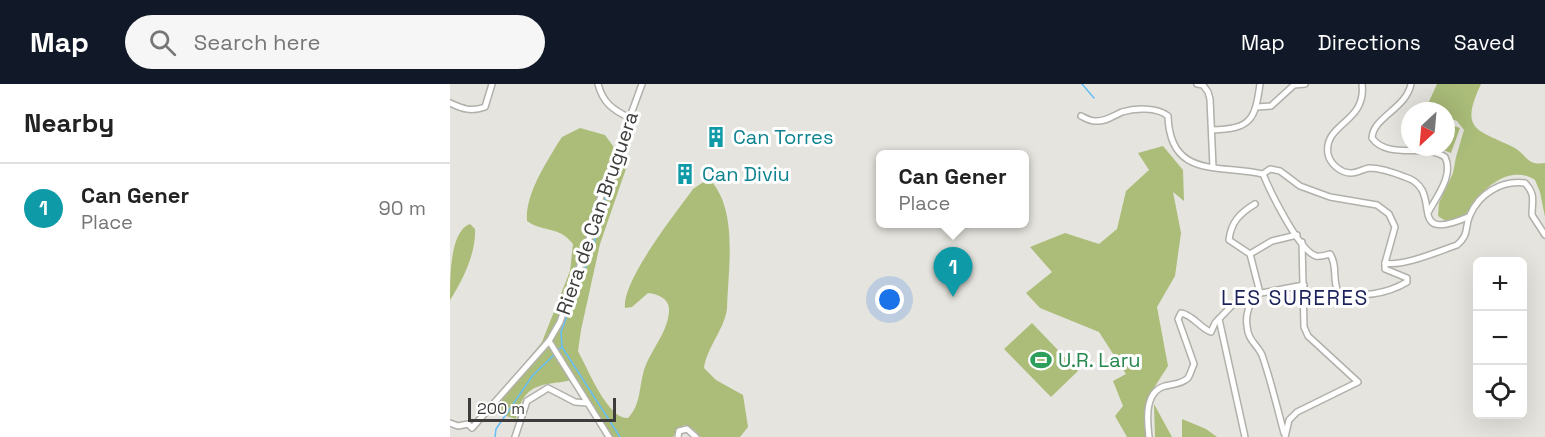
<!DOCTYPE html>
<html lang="en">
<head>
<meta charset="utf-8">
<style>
	:root { --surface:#fff; --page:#f6f6f6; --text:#222; --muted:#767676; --line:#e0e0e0; --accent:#111827 }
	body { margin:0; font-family:"Space Grotesk",sans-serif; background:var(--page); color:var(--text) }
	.controls { position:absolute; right:18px; bottom:18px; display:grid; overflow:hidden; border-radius:9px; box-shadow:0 6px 24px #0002 }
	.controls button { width:54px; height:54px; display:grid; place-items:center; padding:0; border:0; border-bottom:2px solid var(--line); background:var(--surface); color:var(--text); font:30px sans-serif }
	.compass { position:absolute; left:951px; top:18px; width:54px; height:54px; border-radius:50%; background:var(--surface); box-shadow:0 6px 24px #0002; rotate:206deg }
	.scale { position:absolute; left:18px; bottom:15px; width:148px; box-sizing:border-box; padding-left:6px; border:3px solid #3d3c3a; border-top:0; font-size:16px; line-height:21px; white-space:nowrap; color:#3d3c3a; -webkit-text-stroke:4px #fff; paint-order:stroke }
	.you { position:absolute; left:440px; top:216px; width:21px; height:21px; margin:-15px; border:4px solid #fff; border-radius:50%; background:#1a73e8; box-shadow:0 0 0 9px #1a73e833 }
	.badge { display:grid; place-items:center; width:39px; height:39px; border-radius:50%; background:var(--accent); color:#fff; font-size:20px; font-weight:700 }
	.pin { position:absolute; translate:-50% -50px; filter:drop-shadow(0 2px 3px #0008) }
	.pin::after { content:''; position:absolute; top:32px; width:21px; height:18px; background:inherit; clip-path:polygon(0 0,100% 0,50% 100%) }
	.popup { position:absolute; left:426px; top:66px; width:153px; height:78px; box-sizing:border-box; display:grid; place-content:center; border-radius:9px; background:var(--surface); filter:drop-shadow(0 2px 4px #0005); font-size:20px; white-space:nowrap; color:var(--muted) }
	.popup b { font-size:22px; color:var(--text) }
	.popup::after { content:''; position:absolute; left:50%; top:100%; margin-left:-12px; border:12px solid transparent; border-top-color:var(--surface) }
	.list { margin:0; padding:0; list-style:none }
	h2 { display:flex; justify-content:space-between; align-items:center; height:78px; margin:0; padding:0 24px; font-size:26px }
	h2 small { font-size:20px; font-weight:400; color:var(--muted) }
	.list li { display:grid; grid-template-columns:39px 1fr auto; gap:18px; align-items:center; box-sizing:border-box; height:90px; padding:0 24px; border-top:2px solid var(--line) }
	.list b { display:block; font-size:22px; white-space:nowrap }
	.list p { margin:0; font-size:20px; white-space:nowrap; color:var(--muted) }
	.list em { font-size:20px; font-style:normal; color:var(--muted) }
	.icon { flex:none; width:33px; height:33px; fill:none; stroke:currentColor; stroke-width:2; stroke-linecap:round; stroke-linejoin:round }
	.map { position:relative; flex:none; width:1095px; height:353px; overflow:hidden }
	header { display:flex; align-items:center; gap:36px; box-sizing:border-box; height:84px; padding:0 30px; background:var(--accent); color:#fff }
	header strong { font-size:28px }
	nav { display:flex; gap:33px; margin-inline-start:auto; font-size:21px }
	.search { width:420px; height:54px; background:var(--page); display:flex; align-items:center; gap:15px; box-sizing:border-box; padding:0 21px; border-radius:33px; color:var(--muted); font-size:22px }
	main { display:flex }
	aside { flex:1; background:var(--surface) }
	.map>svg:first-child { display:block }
	.green { fill:#abbd79 }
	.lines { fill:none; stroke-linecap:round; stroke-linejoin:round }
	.stream { stroke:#66bef7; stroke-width:1.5 }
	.minor-casing { stroke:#b1b0aa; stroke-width:8 }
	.minor { stroke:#fff; stroke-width:5 }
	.labels { text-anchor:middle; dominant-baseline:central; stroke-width:6; stroke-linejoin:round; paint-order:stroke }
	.culture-label { font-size:20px; fill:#0d838f; stroke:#fff; text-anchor:start }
	.street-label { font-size:20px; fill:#3d3c3a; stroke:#fff }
	.leisure-label { font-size:20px; fill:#27864d; stroke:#fff; text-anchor:start }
	.neighbourhood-label { font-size:21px; letter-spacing:1.5px; fill:#1b225a; stroke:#fff }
</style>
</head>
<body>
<header>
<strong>Map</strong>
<div class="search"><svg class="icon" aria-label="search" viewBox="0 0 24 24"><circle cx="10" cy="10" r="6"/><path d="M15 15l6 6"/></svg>Search here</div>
<nav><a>Map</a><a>Directions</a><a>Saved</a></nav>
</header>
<main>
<aside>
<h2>Nearby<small></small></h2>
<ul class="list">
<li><span class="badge" style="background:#0f9aa8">1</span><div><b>Can Gener</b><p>Place</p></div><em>90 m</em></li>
</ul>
</aside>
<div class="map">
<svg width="1095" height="353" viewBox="0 0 1095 353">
	<rect width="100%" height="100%" fill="#e6e4de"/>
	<!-- green -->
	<g class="green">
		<path d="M987,0h44c-22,47 -4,45 32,63 14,7 13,19 32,16v54l-5,-25 -5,-12c-7,-5 -14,-6 -22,-5 -13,2 -23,10 -32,19 -12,13 -21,39 -43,22l1,-13 14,-30 3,-16 8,-27 -7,-9 -11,-4v-6h-11l-8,-5z"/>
		<path d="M996,39l14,5 -9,25 -16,-6h11z"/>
		<path d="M130,44l25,7 11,15 10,7 2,6 -28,81 -19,86 -3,21 3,6c8,15 28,63 47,61 12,-12 11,-28 15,-44 5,-22 27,-42 26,-66 -1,-10 -12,-14 -21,-15l-16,14 -7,1c-3,-28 51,-95 68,-119l12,-8 7,1c26,31 16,88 15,127 -3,21 -20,38 -23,59l12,12 27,15 5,32 -8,10h-39l-8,-8 -9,-4 -8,6 -3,6h-61l-35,-58c-32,8 -52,-1 -61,40l-16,-5 -2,-15 3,-6 41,-51 28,-71 3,-27c-15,-19 -29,-11 -46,-23 -2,-26 18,-56 31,-78l4,-6z"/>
		<path d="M713,62l20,24 1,31 -11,-9 8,41 -6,43 -18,31 11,59 -18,28 -5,43h-18l-12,-21 8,-10 -10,-25 13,-7 -27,-42 -59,-24 -14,-15 26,-21 -22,-25 35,-14 34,11 18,-15 9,-38 23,-21 -11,-17z"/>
		<path d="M20,140l5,5c1,24 -12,51 -25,71 0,-24 0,-69 20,-76z"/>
		<path d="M582,239l46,48 -27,26 -47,-48z"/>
		<path d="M704,320l18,33h-17z"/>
		<path d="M732,335l24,10 11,8h-35z"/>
	</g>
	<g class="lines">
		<!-- stream -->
		<g class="stream">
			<path d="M632,0l12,14"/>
			<path d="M112,263l58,90"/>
			<path d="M108,266l4,-3 -1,-15 32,-85 21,-80"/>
			<path d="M45,353l1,-8 37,-54 22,-21"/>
		</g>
		<defs>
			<g id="minor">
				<path d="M148,0c5,19 15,26 32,34"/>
				<path d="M747,0l6,1 5,7 2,7 3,68"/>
				<path d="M912,0c5,39 -39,39 -34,70 2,10 13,19 23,19 7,0 12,-4 18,-5 11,0 26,5 36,9 42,13 -3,68 63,40"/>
				<path d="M961,0c-5,25 -38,33 -39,54 16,22 53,5 73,19 9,18 -8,39 -16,54"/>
				<path d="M0,19c13,6 21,9 35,4l7,-23"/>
				<path d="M807,23l14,-1 23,-21 11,-1"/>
				<path d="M631,32c4,2 9,5 14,5 10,1 18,-5 27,-9 13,-4 35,-5 46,4 2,63 51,48 95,58l7,-5 10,2 20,15 30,11 47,8 12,9 6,13 -10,36c18,4 54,-12 72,-18 13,-11 7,-17 13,-30 9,-21 31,-35 55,-32 11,12 7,17 7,32l13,20"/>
				<path d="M762,46c39,-1 43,-10 48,-46"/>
				<path d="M813,90c7,17 36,77 53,82 4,1 10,-1 14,-2 8,12 2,25 8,38 22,6 49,2 69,-10v-4l-22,-9v-6"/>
				<path d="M805,120c-15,9 -24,18 -26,36l21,14 10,39"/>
				<path d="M800,170l22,-13 25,-6"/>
				<path d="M804,210c-4,11 -9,20 -7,32 1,15 10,18 15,29 9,26 15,52 22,78"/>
				<path d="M769,235l26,118"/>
				<path d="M99,257l60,96"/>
				<path d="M0,339l8,3 10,-2 4,4 77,-87 11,-19 28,-79 8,-33 46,-126"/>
				<path d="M65,353l12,-36 21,-13 27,14 12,1"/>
				<path d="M228,353l1,-6 8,-2 9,8"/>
				<path d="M699,353c-2,-17 -5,-45 16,-51 8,-2 17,-2 23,-8 2,-3 4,-10 6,-14l-16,-45 3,-6c12,2 19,15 30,19l4,-9 25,-26 64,-12"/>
				<path d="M835,353l4,-17 8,-8 61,-30 -50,-46 -4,-9 -2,-85"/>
			</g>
		</defs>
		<!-- minor casing -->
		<use href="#minor" class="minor-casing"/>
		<!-- minor -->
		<use href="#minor" class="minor"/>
	</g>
	<!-- icons -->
	<defs>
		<symbol id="building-bare" viewBox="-9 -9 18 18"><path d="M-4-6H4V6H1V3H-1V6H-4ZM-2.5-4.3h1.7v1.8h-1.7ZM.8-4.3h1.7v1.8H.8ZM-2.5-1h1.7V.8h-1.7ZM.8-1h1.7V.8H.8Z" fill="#0f9aa8" stroke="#fff" stroke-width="2.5" paint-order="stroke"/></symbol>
		<symbol id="stadium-bare" viewBox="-9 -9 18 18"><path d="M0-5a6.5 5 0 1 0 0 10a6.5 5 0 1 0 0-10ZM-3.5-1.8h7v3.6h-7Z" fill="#2e9e5b" stroke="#fff" stroke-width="2.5" paint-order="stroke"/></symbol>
	</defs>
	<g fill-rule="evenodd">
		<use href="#building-bare" x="251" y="38" width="30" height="30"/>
		<use href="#building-bare" x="220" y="75" width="30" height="30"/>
		<use href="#stadium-bare" x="576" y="261" width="30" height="30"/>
	</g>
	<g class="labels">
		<!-- culture labels -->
		<g class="culture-label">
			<text x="283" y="53">Can Torres</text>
			<text x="252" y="90">Can Diviu</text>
		</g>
		<!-- street labels -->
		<g class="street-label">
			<text transform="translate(147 129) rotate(-71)">Riera de Can Bruguera</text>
		</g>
		<!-- leisure labels -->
		<g class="leisure-label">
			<text x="608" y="276">U.R. Laru</text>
		</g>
		<!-- neighbourhood labels -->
		<g class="neighbourhood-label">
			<text x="845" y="213">LES SURERES</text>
		</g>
	</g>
</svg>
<div class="controls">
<button>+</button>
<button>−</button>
<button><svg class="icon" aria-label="locate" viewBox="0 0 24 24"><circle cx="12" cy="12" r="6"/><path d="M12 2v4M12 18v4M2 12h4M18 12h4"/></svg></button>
</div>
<svg class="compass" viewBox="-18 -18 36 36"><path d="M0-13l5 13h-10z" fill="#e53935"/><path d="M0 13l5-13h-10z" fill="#767676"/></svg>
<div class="scale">200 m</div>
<div class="you"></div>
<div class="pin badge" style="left:503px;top:213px;background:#0f9aa8">1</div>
<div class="popup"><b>Can Gener</b>Place</div>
</div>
</main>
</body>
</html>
